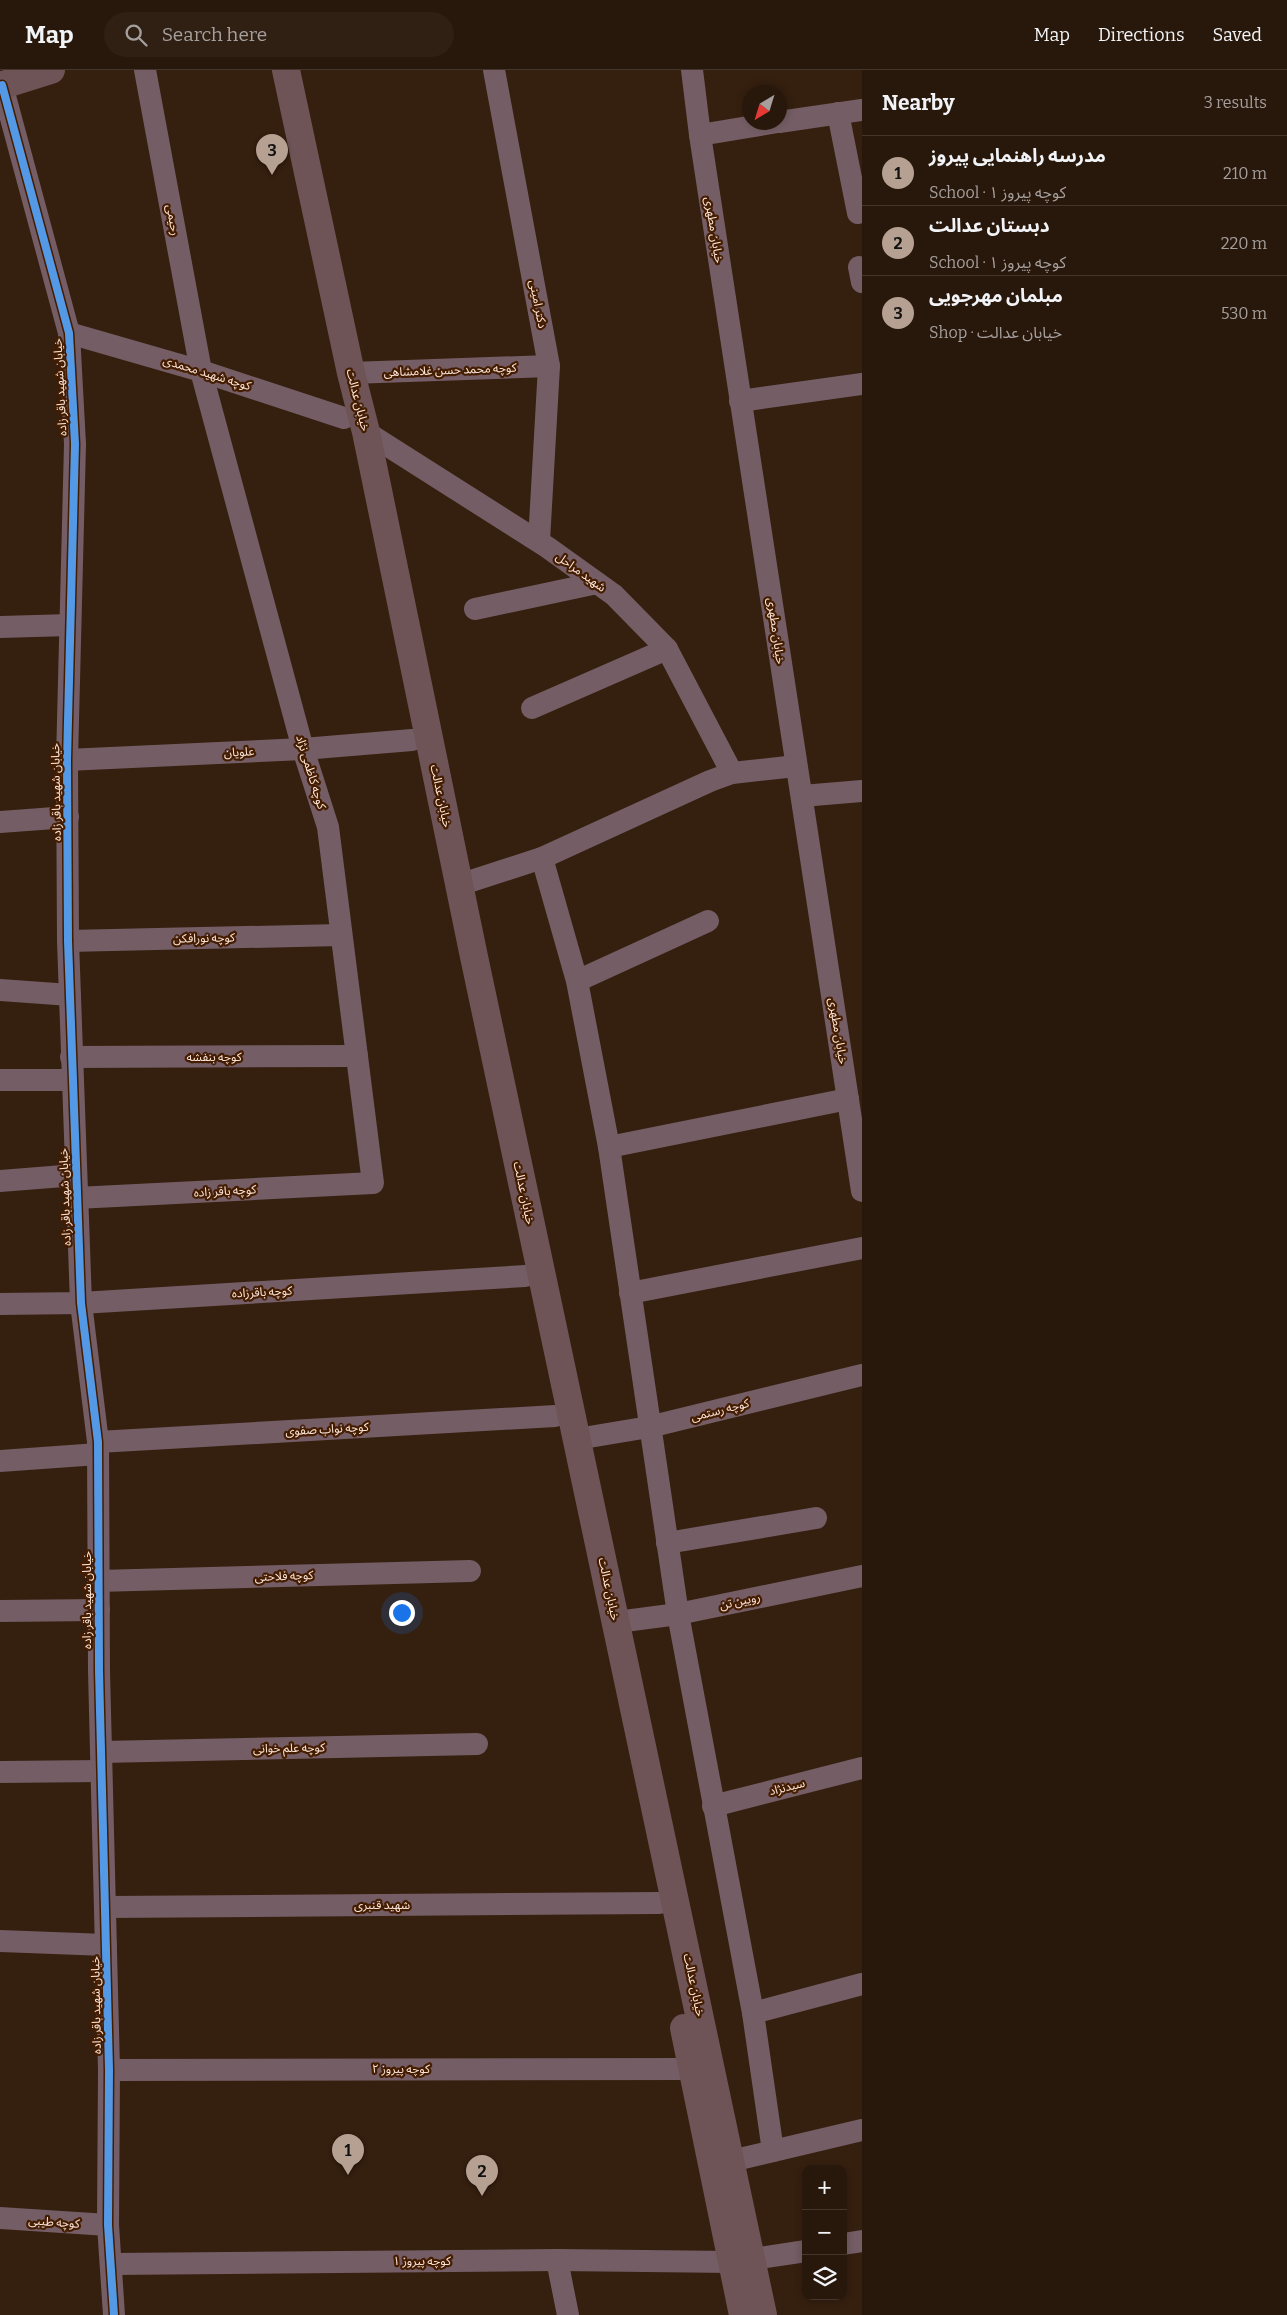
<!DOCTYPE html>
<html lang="en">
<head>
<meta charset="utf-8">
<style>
	:root { --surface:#28170b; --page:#302014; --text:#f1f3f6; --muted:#a59f9d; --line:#44362c; --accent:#b6a092 }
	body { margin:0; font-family:Bitter,"Noto Sans Arabic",serif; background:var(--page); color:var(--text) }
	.controls { position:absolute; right:15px; bottom:15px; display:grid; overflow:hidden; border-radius:10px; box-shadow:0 2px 8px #0003 }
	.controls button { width:45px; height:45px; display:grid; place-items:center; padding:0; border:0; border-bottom:1px solid var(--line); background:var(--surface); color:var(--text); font:25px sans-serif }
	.compass { position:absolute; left:742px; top:15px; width:45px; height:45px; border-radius:50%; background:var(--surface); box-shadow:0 2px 8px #0003; rotate:218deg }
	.you { position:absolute; left:401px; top:1542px; width:18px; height:18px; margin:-12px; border:4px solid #fff; border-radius:50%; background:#1a73e8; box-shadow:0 0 0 8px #1a73e833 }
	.badge { display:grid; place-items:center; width:32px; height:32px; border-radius:50%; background:var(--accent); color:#111; font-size:16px; font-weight:700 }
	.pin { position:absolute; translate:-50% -41px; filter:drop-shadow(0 1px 2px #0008) }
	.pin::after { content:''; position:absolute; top:26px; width:18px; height:15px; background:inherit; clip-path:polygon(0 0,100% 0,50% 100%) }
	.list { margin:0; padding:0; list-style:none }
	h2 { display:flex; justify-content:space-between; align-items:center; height:65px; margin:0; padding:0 20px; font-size:21px }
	h2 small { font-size:16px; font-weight:400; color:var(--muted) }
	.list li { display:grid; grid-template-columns:32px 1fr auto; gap:15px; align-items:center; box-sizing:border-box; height:70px; padding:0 20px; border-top:1px solid var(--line) }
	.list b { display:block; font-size:19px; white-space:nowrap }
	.list p { margin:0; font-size:16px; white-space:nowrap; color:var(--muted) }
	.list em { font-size:16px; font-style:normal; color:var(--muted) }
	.icon { flex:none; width:28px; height:28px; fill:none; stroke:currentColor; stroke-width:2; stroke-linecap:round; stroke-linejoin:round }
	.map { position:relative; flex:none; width:862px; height:2245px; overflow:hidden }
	header { display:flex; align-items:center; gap:30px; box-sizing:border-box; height:70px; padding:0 25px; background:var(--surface); border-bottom:1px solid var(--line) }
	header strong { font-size:24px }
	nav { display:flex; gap:28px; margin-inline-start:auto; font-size:18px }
	.search { width:350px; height:45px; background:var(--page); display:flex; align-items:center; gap:12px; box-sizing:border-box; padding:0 18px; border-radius:28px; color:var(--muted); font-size:19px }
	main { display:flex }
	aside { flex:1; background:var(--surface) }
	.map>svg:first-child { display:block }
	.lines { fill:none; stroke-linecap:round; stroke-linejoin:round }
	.street { stroke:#745d64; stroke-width:22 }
	.secondary { stroke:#6e5456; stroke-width:28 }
	.cycleway-casing { stroke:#441c00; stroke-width:11 }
	.cycleway { stroke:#5399e6; stroke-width:8 }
	.labels { text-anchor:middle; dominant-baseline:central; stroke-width:4.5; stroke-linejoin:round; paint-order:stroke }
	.street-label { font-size:12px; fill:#fce6d9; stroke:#441c00 }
</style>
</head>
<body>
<header>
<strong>Map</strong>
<div class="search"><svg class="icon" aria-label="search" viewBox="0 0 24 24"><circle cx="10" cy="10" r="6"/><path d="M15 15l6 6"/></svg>Search here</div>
<nav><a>Map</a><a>Directions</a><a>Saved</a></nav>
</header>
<main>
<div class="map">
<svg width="862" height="2245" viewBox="0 0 862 2245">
	<rect width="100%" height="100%" fill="#351f0f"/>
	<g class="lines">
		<!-- street -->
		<g class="street">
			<path d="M494,0l55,296 -10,175"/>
			<path d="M692,0l8,65 162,1056"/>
			<path d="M2,15l67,248 6,111 -8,316 1,181 13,362 17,139 1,229 10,399 -1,155 6,90"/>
			<path d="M838,43l20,100"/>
			<path d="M779,52l83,-12"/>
			<path d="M700,65l78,-13"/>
			<path d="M859,197l3,15"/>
			<path d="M69,263l132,38 143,47"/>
			<path d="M351,303l198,-7"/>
			<path d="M740,331l122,-17"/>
			<path d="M366,362l181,115 67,48 53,54 65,124"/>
			<path d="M475,539l122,-26"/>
			<path d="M0,557l70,-2"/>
			<path d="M532,638l135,-59"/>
			<path d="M67,690l236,-11 109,-9"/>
			<path d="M802,726l60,-5"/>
			<path d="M0,752l68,-5"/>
			<path d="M542,788l35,123 32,166 69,467 75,399 20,138"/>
			<path d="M459,815l83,-27 168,-77 22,-8 64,-7"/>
			<path d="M68,871l273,-6"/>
			<path d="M577,911l131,-60"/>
			<path d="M0,920l70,5"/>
			<path d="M71,987l286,-1"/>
			<path d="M0,1010h72"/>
			<path d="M609,1077l239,-48"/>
			<path d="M0,1111l76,-6"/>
			<path d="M76,1128l297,-15 -45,-356 -25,-78 -102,-378 -56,-301"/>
			<path d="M630,1223l232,-45"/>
			<path d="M0,1234l81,-1 444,-27"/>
			<path d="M577,1369l72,-12 213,-52"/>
			<path d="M98,1372l457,-26"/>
			<path d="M0,1391l98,-7"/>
			<path d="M667,1473l149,-25"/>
			<path d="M98,1511l372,-10"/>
			<path d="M0,1541l99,-1"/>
			<path d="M617,1552l61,-8 184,-38"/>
			<path d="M101,1682l376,-8"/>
			<path d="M0,1702l101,-1"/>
			<path d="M713,1736l149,-38"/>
			<path d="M106,1837l553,-4"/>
			<path d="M0,1871l106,4"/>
			<path d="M753,1943l109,-29"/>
			<path d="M109,2000l583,-1"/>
			<path d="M731,2091l131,-31"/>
			<path d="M0,2148l108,7"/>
			<path d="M843,2174l19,-3"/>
			<path d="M557,2190l11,55"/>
			<path d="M111,2194l446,-4 175,2 74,-11"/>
		</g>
		<!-- secondary -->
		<g class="secondary">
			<path d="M286,0l65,303 15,59 107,520 290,1363"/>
			<path d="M0,16l51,-16"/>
			<path d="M684,1958l59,287"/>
		</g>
		<defs>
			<path id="cycleway" d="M2,15l67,248 6,111 -8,316 1,181 13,362 17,139 1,229 10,399 -1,155 6,90"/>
		</defs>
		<!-- cycleway casing -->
		<use href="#cycleway" class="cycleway-casing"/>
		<!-- cycleway -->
		<use href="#cycleway" class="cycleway"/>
	</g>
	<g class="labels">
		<!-- street labels -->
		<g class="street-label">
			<text transform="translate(173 150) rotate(80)">رحیمی</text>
			<text transform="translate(714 160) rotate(81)">خیابان مطهری</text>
			<text transform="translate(538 234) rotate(79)">دکتر امینی</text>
			<text transform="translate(450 300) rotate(-2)">کوچه محمد حسن غلامشاهی</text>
			<text transform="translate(207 303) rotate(17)">کوچه شهید محمدی</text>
			<text transform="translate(60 317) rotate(-93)">خیابان شهید باقر زاده</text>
			<text transform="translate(358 330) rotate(76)">خیابان عدالت</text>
			<text transform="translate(581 502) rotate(36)">شهید مراحل</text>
			<text transform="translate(776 561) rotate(82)">خیابان مطهری</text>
			<text transform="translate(239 682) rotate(-3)">علویان</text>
			<text transform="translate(311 702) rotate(73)">کوچه کاظمی نژاد</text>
			<text transform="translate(56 722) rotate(-91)">خیابان شهید باقر زاده</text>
			<text transform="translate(441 726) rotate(78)">خیابان عدالت</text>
			<text transform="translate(204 868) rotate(-1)">کوچه نورافکن</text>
			<text transform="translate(838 961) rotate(81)">خیابان مطهری</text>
			<text x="214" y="987">کوچه بنفشه</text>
			<text transform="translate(225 1121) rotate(-3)">کوچه باقر زاده</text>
			<text transform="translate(524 1123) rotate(78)">خیابان عدالت</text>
			<text transform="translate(65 1127) rotate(-92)">خیابان شهید باقر زاده</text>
			<text transform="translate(262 1222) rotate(-3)">کوچه باقرزاده</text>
			<text transform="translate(720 1340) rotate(-14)">کوچه رستمی</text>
			<text transform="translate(327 1359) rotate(-3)">کوچه نواب صفوی</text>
			<text transform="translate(284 1506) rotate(-2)">کوچه فلاحتی</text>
			<text transform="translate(609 1519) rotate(78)">خیابان عدالت</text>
			<text transform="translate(87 1530) rotate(-90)">خیابان شهید باقر زاده</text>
			<text transform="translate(740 1531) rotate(-12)">رویین تن</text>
			<text transform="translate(289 1678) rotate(-1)">کوچه علم خوانی</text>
			<text transform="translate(787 1717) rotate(-14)">سیدنژاد</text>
			<text x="382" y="1835">شهید قنبری</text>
			<text transform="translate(694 1915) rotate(78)">خیابان عدالت</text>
			<text transform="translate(96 1935) rotate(-91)">خیابان شهید باقر زاده</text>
			<text x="401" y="1999">کوچه پیروز ۲</text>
			<text transform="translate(54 2152) rotate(4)">کوچه طیبی</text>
			<text x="422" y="2191">کوچه پیروز ۱</text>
		</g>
	</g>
</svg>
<div class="controls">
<button>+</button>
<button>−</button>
<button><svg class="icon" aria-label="layers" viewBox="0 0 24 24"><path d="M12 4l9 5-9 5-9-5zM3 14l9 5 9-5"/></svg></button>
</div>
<svg class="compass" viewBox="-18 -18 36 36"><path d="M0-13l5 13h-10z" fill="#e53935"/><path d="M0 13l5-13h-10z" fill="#a59f9d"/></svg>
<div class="you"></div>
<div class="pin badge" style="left:348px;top:2105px">1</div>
<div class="pin badge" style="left:482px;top:2126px">2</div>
<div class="pin badge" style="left:272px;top:105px">3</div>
</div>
<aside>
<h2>Nearby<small>3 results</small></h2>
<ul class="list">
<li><span class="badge">1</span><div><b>مدرسه راهنمایی پیروز</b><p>School · کوچه پیروز ۱</p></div><em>210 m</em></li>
<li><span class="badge">2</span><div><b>دبستان عدالت</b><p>School · کوچه پیروز ۱</p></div><em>220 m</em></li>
<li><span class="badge">3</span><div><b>مبلمان مهرجویی</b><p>Shop · خیابان عدالت</p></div><em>530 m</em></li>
</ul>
</aside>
</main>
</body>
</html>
